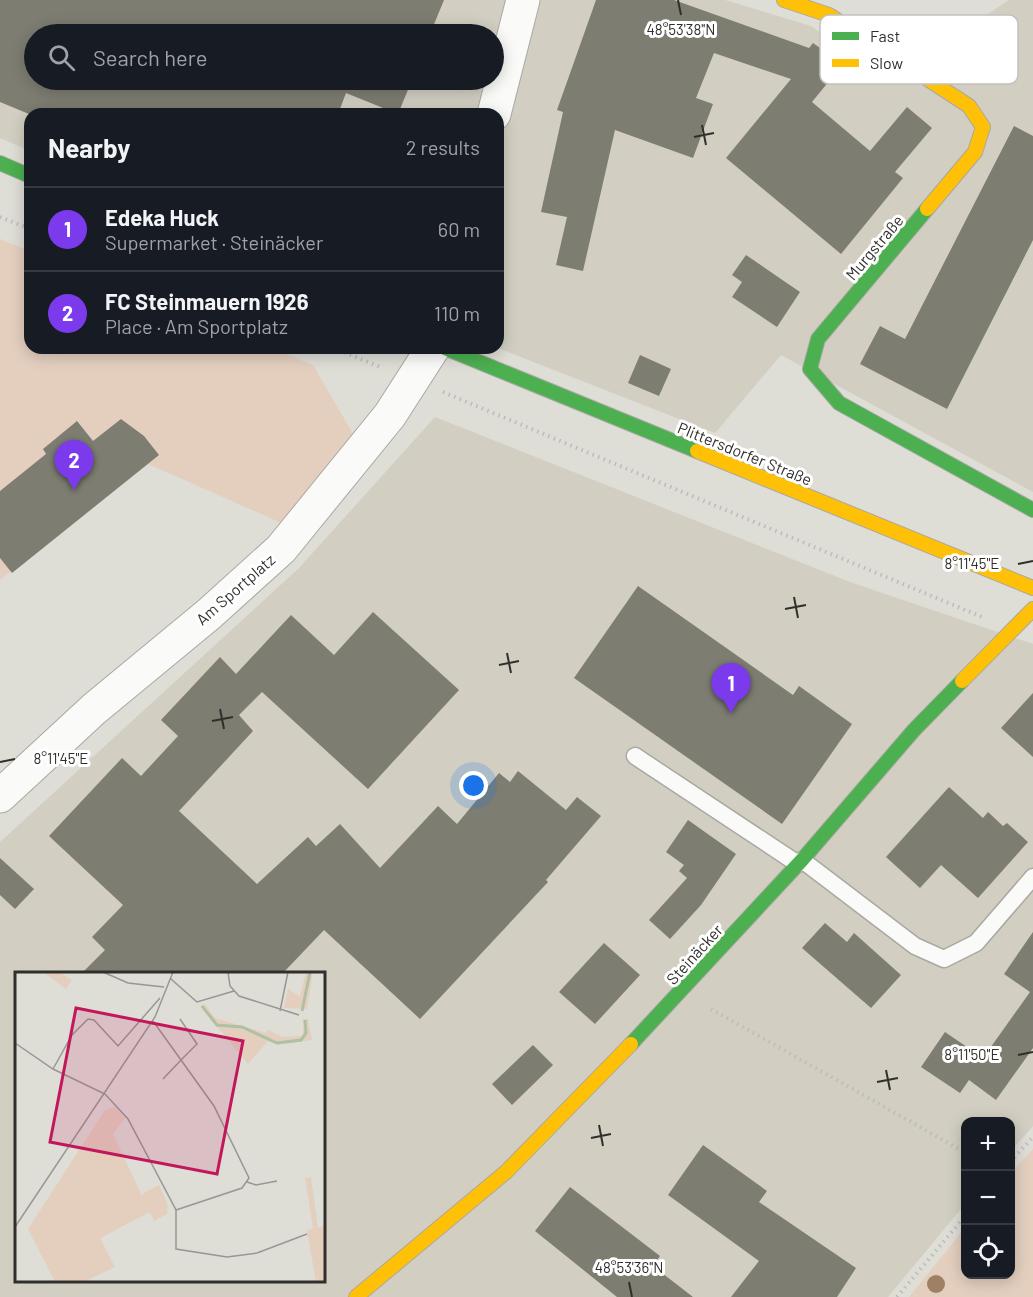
<!DOCTYPE html>
<html lang="en">
<head>
<meta charset="utf-8">
<style>
	:root { --surface:#171b24; --page:#20242c; --text:#f1f3f6; --muted:#9ea1a6; --line:#363941; --accent:#7c3aed }
	body { margin:0; font-family:Barlow,sans-serif; background:var(--page); color:var(--text) }
	.controls { position:absolute; right:18px; bottom:18px; display:grid; overflow:hidden; border-radius:12px; box-shadow:0 3px 15px #0003 }
	.controls button { width:54px; height:54px; display:grid; place-items:center; padding:0; border:0; border-bottom:2px solid var(--line); background:var(--surface); color:var(--text); font:30px sans-serif }
	.you { position:absolute; left:474px; top:786px; width:21px; height:21px; margin:-15px; border:4px solid #fff; border-radius:50%; background:#1a73e8; box-shadow:0 0 0 9px #1a73e833 }
	.badge { display:grid; place-items:center; width:39px; height:39px; border-radius:50%; background:var(--accent); color:#fff; font-size:20px; font-weight:700 }
	.pin { position:absolute; translate:-50% -50px; filter:drop-shadow(0 2px 3px #0008) }
	.pin::after { content:''; position:absolute; top:32px; width:21px; height:18px; background:inherit; clip-path:polygon(0 0,100% 0,50% 100%) }
	.list { margin:0; padding:0; list-style:none }
	h2 { display:flex; justify-content:space-between; align-items:center; height:78px; margin:0; padding:0 24px; font-size:26px }
	h2 small { font-size:20px; font-weight:400; color:var(--muted) }
	.list li { display:grid; grid-template-columns:39px 1fr auto; gap:18px; align-items:center; box-sizing:border-box; height:84px; padding:0 24px; border-top:2px solid var(--line) }
	.list b { display:block; font-size:22px; white-space:nowrap }
	.list p { margin:0; font-size:20px; white-space:nowrap; color:var(--muted) }
	.list em { font-size:20px; font-style:normal; color:var(--muted) }
	.icon { flex:none; width:33px; height:33px; fill:none; stroke:currentColor; stroke-width:2; stroke-linecap:round; stroke-linejoin:round }
	.map { position:relative; flex:none; width:1033px; height:1297px; overflow:hidden }
	.search { position:absolute; background:var(--surface); box-shadow:0 3px 15px #0003; left:24px; top:24px; width:480px; height:66px; display:flex; align-items:center; gap:15px; box-sizing:border-box; padding:0 21px; border-radius:33px; color:var(--muted); font-size:22px }
	.panel { position:absolute; background:var(--surface); box-shadow:0 3px 15px #0003; left:24px; top:108px; width:480px; height:246px; border-radius:18px }
	.map>svg:first-child { display:block }
	.built { fill:#d2cfc2; fill-rule:evenodd }
	.green { fill:#e4cfbf }
	.building { fill:#7d7d72 }
	.lines { fill:none; stroke-linecap:round; stroke-linejoin:round }
	.lane-casing { stroke:#a9a8a3; stroke-width:19 }
	.street-casing { stroke:#a9a8a3; stroke-width:35 }
	.fast-casing { stroke:#a9a8a3; stroke-width:16 }
	.slow-casing { stroke:#a9a8a3; stroke-width:16 }
	.path { stroke:#bdbcba; stroke-width:4; stroke-dasharray:1.5 4.5; stroke-linecap:butt }
	.lane { stroke:#fafaf9; stroke-width:16 }
	.street { stroke:#fafaf9; stroke-width:33 }
	.fast { stroke:#4caf50; stroke-width:14 }
	.slow { stroke:#ffc107; stroke-width:14 }
	.tree { fill:#9e8165 }
	.ticks { fill:none; stroke:#302f2b; stroke-width:2 }
	.labels { text-anchor:middle; dominant-baseline:central; stroke-width:6; stroke-linejoin:round; paint-order:stroke }
	.street-label { font-size:16px; fill:#302f2b; stroke:#fff }
	.inset-river { fill:none; stroke:#afc0a3; stroke-width:3 }
	.inset-road { fill:none; stroke:#989792; stroke-width:1.5 }
	.view { fill:#c2185b; fill-opacity:0.15; stroke:#c2185b; stroke-width:3 }
	.inset-edge { fill:none; stroke:#302f2b; stroke-width:3 }
	.key { fill:#fff; stroke:#c1c1bf; stroke-width:1.5 }
	.key-label { font-size:16px; fill:#302f2b }
	.ticks-label { font-size:15px; text-anchor:middle; fill:#302f2b; stroke:#fff; stroke-width:6; stroke-linejoin:round; paint-order:stroke }
</style>
</head>
<body>
<div class="map">
<svg width="1033" height="1297" viewBox="0 0 1033 1297">
	<rect width="100%" height="100%" fill="#deddd6"/>
	<!-- built -->
	<g class="built">
		<path d="M0,0h725l86,26 76,55 122,-81h24v492l-252,-137 -66,78 -217,-85v-234h-468v37l-30,-13zM34,34h460v46h-460z"/>
		<path d="M435,417l415,165 183,62v482l-22,25 -1,-29h-44l-1,82 -77,93h-888v-455l299,-274zM16,973h308v307h-308z"/>
	</g>
	<!-- green -->
	<g class="green">
		<path d="M0,239l30,12v97h241l42,17 43,74 -70,86 -138,-61 -148,116z"/>
		<path d="M1033,1149v148h-124l56,-69 1,46h44l1,-101z"/>
	</g>
	<!-- building -->
	<g class="building">
		<path d="M0,0h444l-14,34h-396v46h378l-14,34 -52,-21 -8,21h-309l-29,-12z"/>
		<path d="M596,0h78l135,48 4,-5 30,21 -31,38 58,49 37,-44 25,21 -37,44 8,6 -62,76 -115,-96 65,-79 -77,-26 -18,45 17,6 -20,54 -78,-28 -32,141 -27,-6 11,-48 -26,-5 22,-100 -6,-2z"/>
		<path d="M1014,126l19,10v104l-86,169 -87,-45 20,-38 25,13z"/>
		<path d="M746,255l54,37 -23,35 -45,-30 10,-15 -10,-7z"/>
		<path d="M640,355l31,14 -12,27 -31,-13z"/>
		<path d="M121,419l23,17 15,19 -147,118 -12,-15v-67l46,-37 -3,-5 34,-28 16,20z"/>
		<path d="M638,586l155,109 6,-9 53,38 -70,100 -208,-146z"/>
		<path d="M373,612l86,78 -91,99 -106,-97 -23,23 14,16 -74,80 78,73 51,-47 8,9 24,-22 40,44 58,-62 19,18 42,-51 11,9 8,-11 48,39 11,-13 24,19 -55,64 2,2 -128,137 -96,-89 -41,43h-201l23,-23 -13,-13 31,-32 -74,-69 73,-78 19,18 37,-40 -17,-16 59,-63 16,17 55,-59 43,40z"/>
		<path d="M1033,693v64l-32,-29z"/>
		<path d="M949,787l34,31 5,-6 15,14 4,-3 21,19 -50,56 -37,-33 -21,23 -34,-31z"/>
		<path d="M688,820l48,34 -35,51 -31,34 -21,-19 38,-42 -8,-7 5,-6 -18,-13z"/>
		<path d="M0,858l34,31 -19,20 -15,-14z"/>
		<path d="M825,923l22,19 7,-9 47,42 -30,33 -69,-60z"/>
		<path d="M1033,932v116l-37,52 -27,-20 -9,13 -39,-26 24,-35 38,26 47,-66 -26,-18z"/>
		<path d="M604,943l36,32 -45,49 -36,-32z"/>
		<path d="M533,1045l20,20 -41,40 -20,-21z"/>
		<path d="M703,1145l64,46 -8,11 97,66 -19,29h-106l28,-36 -91,-66z"/>
		<path d="M570,1187l90,69 -7,10 40,31h-76l-82,-66z"/>
	</g>
	<g class="lines">
		<defs>
			<g id="lane">
				<path d="M635,756l163,108"/>
				<path d="M802,860l113,86 29,13 32,-16 57,-66"/>
			</g>
			<g id="street">
				<path d="M494,114l29,-114"/>
				<path d="M0,796l94,-87 115,-95 72,-65 109,-134 43,-67"/>
			</g>
			<g id="fast">
				<path d="M0,163l30,13"/>
				<path d="M927,209l-109,130 -8,30 29,34 194,107"/>
				<path d="M445,348l252,103"/>
				<path d="M631,1044l171,-184 112,-130 48,-49"/>
			</g>
			<g id="slow">
				<path d="M784,0l45,15 140,91 14,21 -8,25 -48,57"/>
				<path d="M697,451l336,137"/>
				<path d="M962,681l71,-72"/>
				<path d="M356,1297l150,-125 125,-128"/>
			</g>
		</defs>
		<!-- lane casing -->
		<use href="#lane" class="lane-casing"/>
		<!-- street casing -->
		<use href="#street" class="street-casing"/>
		<!-- fast casing -->
		<use href="#fast" class="fast-casing"/>
		<!-- slow casing -->
		<use href="#slow" class="slow-casing"/>
		<!-- path -->
		<g class="path">
			<path d="M0,217l30,12"/>
			<path d="M333,348l50,20"/>
			<path d="M443,392l539,225"/>
			<path d="M711,1009l255,144"/>
			<path d="M1010,1162l23,-25"/>
			<path d="M897,1297l69,-82"/>
		</g>
		<!-- lane -->
		<use href="#lane" class="lane"/>
		<!-- street -->
		<use href="#street" class="street"/>
		<!-- fast -->
		<use href="#fast" class="fast"/>
		<!-- slow -->
		<use href="#slow" class="slow"/>
	</g>
	<!-- trees -->
	<circle class="tree" cx="936" cy="1284" r="9"/>
	<!-- ticks -->
	<path class="ticks" d="M678,0l3,15M702,125l4,20M694,137l20,-4M1018,564l15,-3M794,597l4,21M785,609l21,-4M507,653l4,20M499,665l20,-4M220,709l4,20M212,721l21,-4M0,762l15,-3M1018,1055l15,-3M886,1070l4,20M877,1082l21,-4M599,1125l4,21M591,1138l20,-4M629,1282l3,15"/>
	<g class="labels">
		<!-- street labels -->
		<g class="street-label">
			<text transform="translate(874 247) rotate(-50)">Murgstraße</text>
			<text transform="translate(745 453) rotate(22)">Plittersdorfer Straße</text>
			<text transform="translate(235 589) rotate(-41)">Am Sportplatz</text>
			<text transform="translate(694 954) rotate(-48)">Steinäcker</text>
		</g>
	</g>
	<!-- overview -->
	<g transform="translate(15 972)">
		<rect width="310" height="310" fill="#deddd6"/>
		<path d="M28,0h16l13,8 -6,9zM291,0h7l-6,37 -23,-1 4,-19 12,8zM190,32l10,14 51,15 2,-3 15,7 20,-1v-17h5l4,21 -35,5 -8,-5 -21,24 -48,-58zM100,135l10,11 -12,16 30,64 -1,-4 17,-9 9,20 -1,9 -13,7 -4,-9 -50,26 15,29 -31,15h-29l-27,-53 77,-119zM296,205l7,51 7,-2v56h-9l-9,-51 6,-3 -8,-50z" fill="#e4cfbf"/>
		<path class="inset-river" d="M187,34l15,19 25,2 35,16 24,-3 5,-7 -1,-13M287,39l8,-39"/>
		<path class="inset-road" d="M88,0l25,11 36,4M213,0l2,14 9,10 60,19M156,7l26,23 37,-11M265,39l8,-39M165,47l17,25 -16,16M138,49l61,85 35,72 -7,10 -66,22M0,71l38,26 52,25 23,25 48,91v39l51,8 30,-4 50,-19M38,97l19,-34 16,-16 6,1 24,26 42,-48M148,107l18,-19M232,210l9,3 21,-4M0,255l140,-210 18,-45"/>
		<path class="view" d="M61,36l167,33 -26,133 -167,-32z"/>
		<rect width="310" height="310" class="inset-edge"/>
	</g>
	<!-- legend -->
	<rect x="820" y="15" width="198" height="69" rx="9" class="key"/>
	<rect x="832" y="32" width="27" height="8" fill="#4caf50"/>
	<rect x="832" y="59" width="27" height="8" fill="#ffc107"/>
	<g class="key-label">
		<text x="870" y="42">Fast</text>
		<text x="870" y="69">Slow</text>
	</g>
	<g class="ticks-label">
		<text x="681" y="35">48°53'38"N</text>
		<text x="972" y="569">8°11'45"E</text>
		<text x="61" y="764">8°11'45"E</text>
		<text x="972" y="1060">8°11'50"E</text>
		<text x="629" y="1273">48°53'36"N</text>
	</g>
</svg>
<div class="controls">
<button>+</button>
<button>−</button>
<button><svg class="icon" aria-label="locate" viewBox="0 0 24 24"><circle cx="12" cy="12" r="6"/><path d="M12 2v4M12 18v4M2 12h4M18 12h4"/></svg></button>
</div>
<div class="you"></div>
<div class="pin badge" style="left:731px;top:713px">1</div>
<div class="pin badge" style="left:74px;top:490px">2</div>
<div class="search"><svg class="icon" aria-label="search" viewBox="0 0 24 24"><circle cx="10" cy="10" r="6"/><path d="M15 15l6 6"/></svg>Search here</div>
<section class="panel">
<h2>Nearby<small>2 results</small></h2>
<ul class="list">
<li><span class="badge">1</span><div><b>Edeka Huck</b><p>Supermarket · Steinäcker</p></div><em>60 m</em></li>
<li><span class="badge">2</span><div><b>FC Steinmauern 1926</b><p>Place · Am Sportplatz</p></div><em>110 m</em></li>
</ul>
</section>
</div>
</body>
</html>
